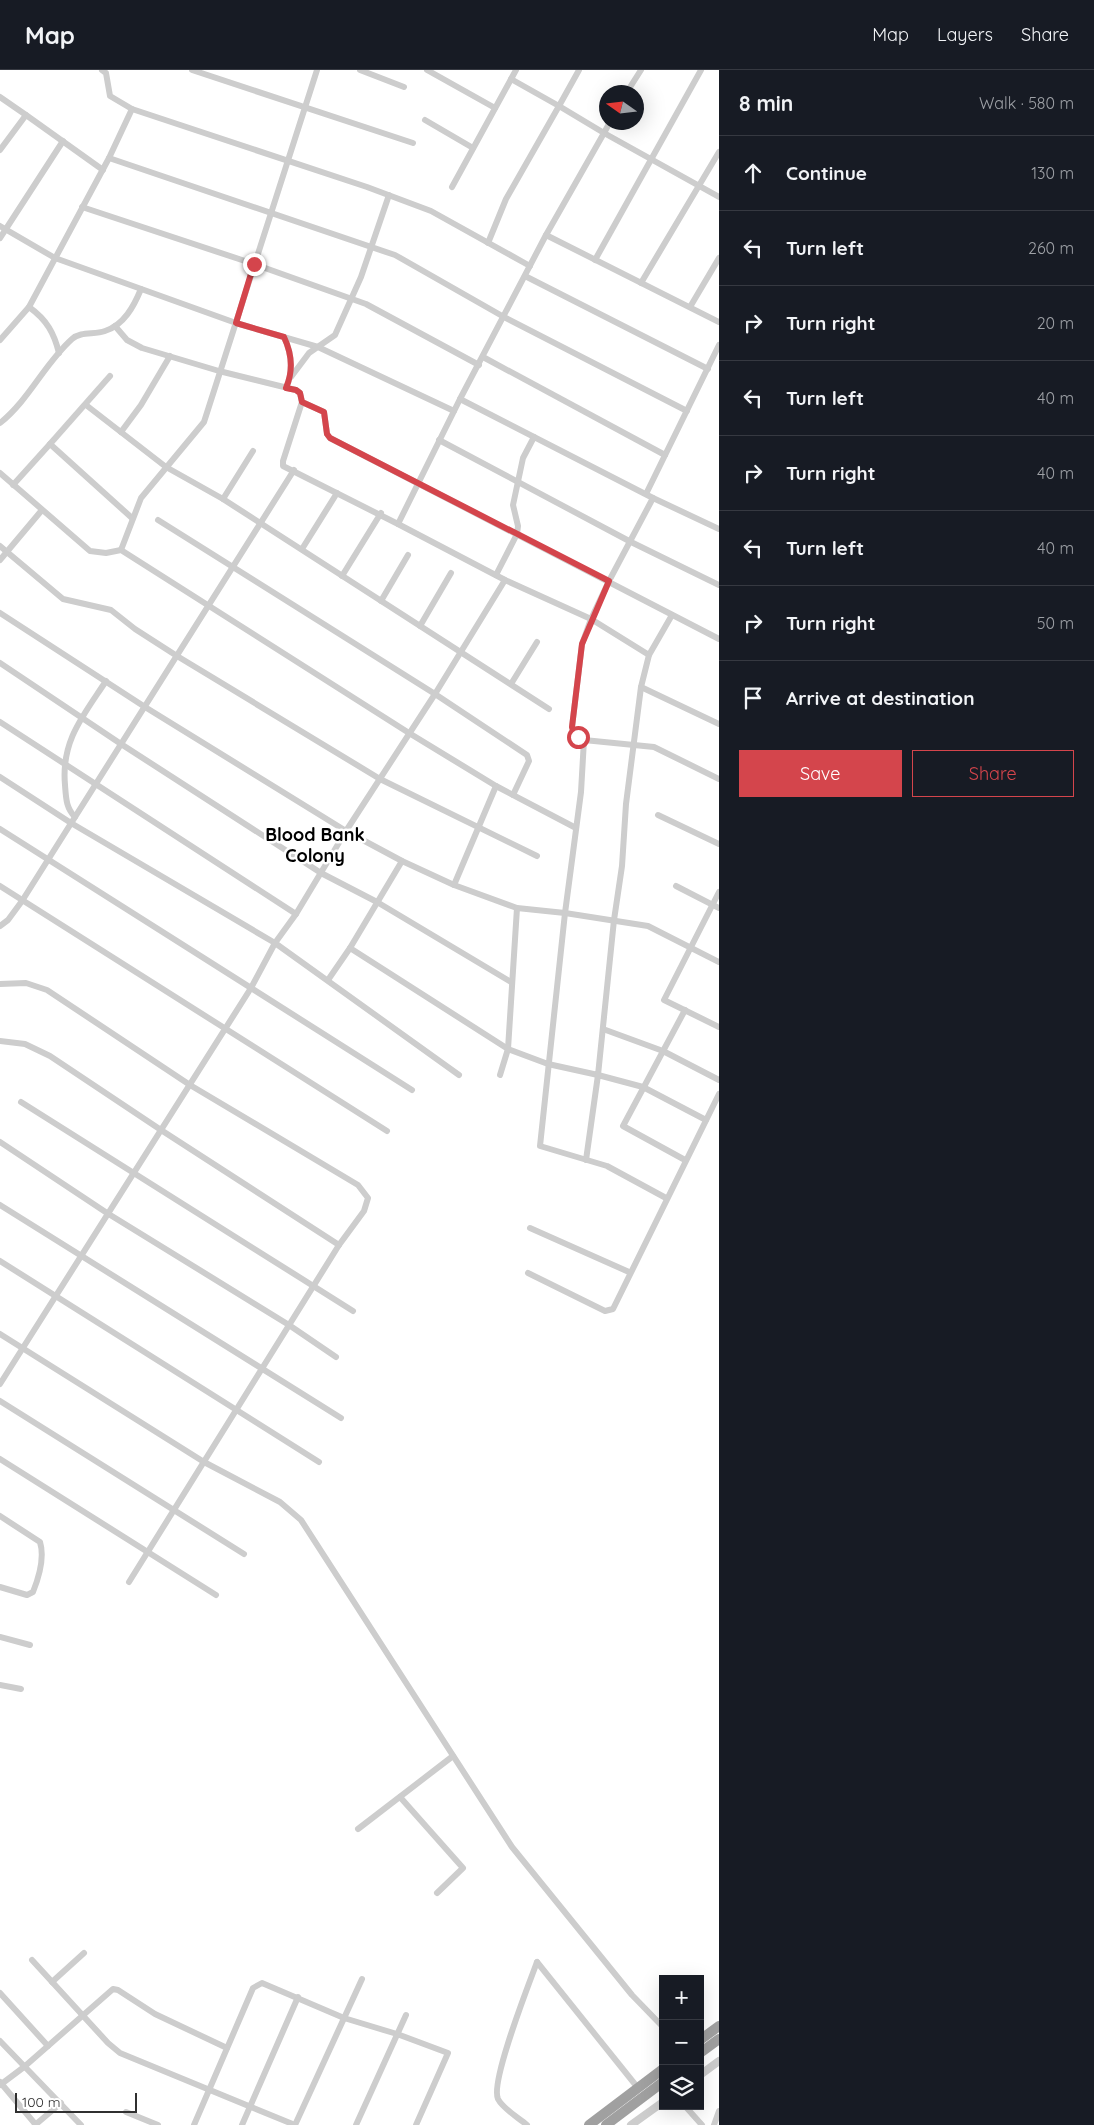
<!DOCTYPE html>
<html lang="en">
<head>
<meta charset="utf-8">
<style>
	:root { --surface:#171b24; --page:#20242c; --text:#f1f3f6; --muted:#9ea1a6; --line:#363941; --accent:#d4454c }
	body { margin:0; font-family:Quicksand,sans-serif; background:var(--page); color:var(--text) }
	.controls { position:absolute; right:15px; bottom:15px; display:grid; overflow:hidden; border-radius:0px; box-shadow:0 5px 20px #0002 }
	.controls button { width:45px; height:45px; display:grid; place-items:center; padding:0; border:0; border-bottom:1px solid var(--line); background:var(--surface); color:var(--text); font:25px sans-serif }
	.compass { position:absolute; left:599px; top:15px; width:45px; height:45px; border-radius:50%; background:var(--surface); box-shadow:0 5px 20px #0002; rotate:284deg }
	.scale { position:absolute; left:15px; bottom:12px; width:122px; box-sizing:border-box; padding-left:5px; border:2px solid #303030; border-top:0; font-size:14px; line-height:18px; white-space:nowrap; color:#303030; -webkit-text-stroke:4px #fff; paint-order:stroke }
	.stop { position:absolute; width:15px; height:15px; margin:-11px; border:4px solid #d4454c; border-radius:50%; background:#fff }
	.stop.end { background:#d4454c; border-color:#fff; box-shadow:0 1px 5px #0008 }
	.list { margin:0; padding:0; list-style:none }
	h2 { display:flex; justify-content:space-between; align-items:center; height:65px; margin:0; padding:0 20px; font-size:21px }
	h2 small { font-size:16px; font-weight:400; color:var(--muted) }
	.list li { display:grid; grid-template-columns:32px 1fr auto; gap:15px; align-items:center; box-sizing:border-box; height:75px; padding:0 20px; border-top:1px solid var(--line) }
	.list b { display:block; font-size:19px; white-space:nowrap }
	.list em { font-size:16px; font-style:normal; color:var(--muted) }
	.actions { display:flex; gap:10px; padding:15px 20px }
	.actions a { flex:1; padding:11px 0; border:1px solid var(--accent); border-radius:0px; text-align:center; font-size:18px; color:var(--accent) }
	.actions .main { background:var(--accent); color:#fff }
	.icon { flex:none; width:28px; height:28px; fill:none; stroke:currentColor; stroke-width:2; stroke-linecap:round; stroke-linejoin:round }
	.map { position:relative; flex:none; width:719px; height:2055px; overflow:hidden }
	header { display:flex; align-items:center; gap:30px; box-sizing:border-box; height:70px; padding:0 25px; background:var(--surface); border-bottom:1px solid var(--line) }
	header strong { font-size:24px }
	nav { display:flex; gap:28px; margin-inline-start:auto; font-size:18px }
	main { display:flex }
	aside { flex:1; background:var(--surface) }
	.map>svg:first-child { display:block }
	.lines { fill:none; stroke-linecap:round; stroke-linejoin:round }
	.minor { stroke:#cdcdcd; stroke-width:6 }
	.tertiary { stroke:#cdcdcd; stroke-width:8 }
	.trunk { stroke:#a0a0a0; stroke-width:10 }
	.route { stroke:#d4454c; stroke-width:6 }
	.labels { text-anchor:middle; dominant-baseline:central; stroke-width:5; stroke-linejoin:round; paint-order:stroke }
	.neighbourhood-label { font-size:18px; font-weight:bold; fill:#000; stroke:#fff }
</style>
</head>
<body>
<header>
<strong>Map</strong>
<nav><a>Map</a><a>Layers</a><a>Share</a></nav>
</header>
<main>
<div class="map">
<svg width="719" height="2055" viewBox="0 0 719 2055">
	<rect width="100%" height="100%" fill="#fff"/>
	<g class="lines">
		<!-- minor -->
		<g class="minor">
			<path d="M102,0l4,3 4,23 22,13 235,78 64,24 99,55"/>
			<path d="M192,0l221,73"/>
			<path d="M360,0l44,17"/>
			<path d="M427,0l68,38"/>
			<path d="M579,0l-20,36 45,27 -58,102 -86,164 193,99 66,31"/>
			<path d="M627,22l14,-22"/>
			<path d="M0,27l26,18 -26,35"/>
			<path d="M26,45l77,55"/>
			<path d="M425,50l48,28"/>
			<path d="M610,52l-6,11 115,64"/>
			<path d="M109,88l286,97 109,62 183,94"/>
			<path d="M452,117l64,-117"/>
			<path d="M82,137l172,57 112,40 113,61"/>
			<path d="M0,156l55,32 181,65 82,24 136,64"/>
			<path d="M546,165l173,87"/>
			<path d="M0,168l63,-97"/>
			<path d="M488,173l18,-44 53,-93 -48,-27"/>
			<path d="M595,190l106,-190"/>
			<path d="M525,206l183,93"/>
			<path d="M641,213l78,-131"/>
			<path d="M29,237c18,13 25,26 30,46"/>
			<path d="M690,237l29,-49"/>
			<path d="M115,256l12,14 15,8 77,23 77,19 4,3 2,9 -19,59v5l115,58"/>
			<path d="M284,267c8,17 9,35 2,51"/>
			<path d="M0,270l29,-33 80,-149 23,-49"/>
			<path d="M483,287l182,98"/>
			<path d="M291,307l18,-24 26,-18 26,-58 28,-82"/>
			<path d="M460,329l-62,125 107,56 86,39 58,36"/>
			<path d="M302,332l22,10 3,22 3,4 389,201"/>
			<path d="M86,335l80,62 57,32 326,210"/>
			<path d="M0,353c29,-23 45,-60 72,-84 9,-8 22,-4 33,-8 19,-6 29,-25 36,-42"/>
			<path d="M121,362l20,-27 29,-49"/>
			<path d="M439,370l192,102 88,43"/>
			<path d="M50,374l60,-68"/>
			<path d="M0,403l90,78 16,2 15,-3 288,183 87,53 80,42"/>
			<path d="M13,415l37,-41 82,74"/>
			<path d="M646,424l73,-149"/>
			<path d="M223,429l30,-48"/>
			<path d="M158,450l277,174 92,61 2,6 -16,34"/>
			<path d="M0,476l63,53 48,11 24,19 42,27 203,123 157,77"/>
			<path d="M302,479l35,-56"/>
			<path d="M121,480l20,-52 63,-76 113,-352"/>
			<path d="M0,490l42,-50"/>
			<path d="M496,505l21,-41 1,-8 -5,-21 10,-47 11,-21"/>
			<path d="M342,506l39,-63"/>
			<path d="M381,531l27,-46"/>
			<path d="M0,543l145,94 201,124 56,30 52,24 63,23 48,5 -25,233 67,20 59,32"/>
			<path d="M420,556l31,-53"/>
			<path d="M0,593l121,81 200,129 56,29 134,80"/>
			<path d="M511,614l26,-42"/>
			<path d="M641,617l78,37"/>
			<path d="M0,652l296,192"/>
			<path d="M584,670l-10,-6 -2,-7 10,-83 9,-25 18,-38 44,-83"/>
			<path d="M0,707l71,46 204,120 184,132"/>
			<path d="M719,709l-65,-32 -70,-7 -3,52 -16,121 83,13 71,36"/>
			<path d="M658,745l61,29"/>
			<path d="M75,747c-9,-9 -9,-19 -10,-32 -4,-44 18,-69 41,-104"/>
			<path d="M0,759l412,261"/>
			<path d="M454,815l42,-99"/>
			<path d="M0,816l387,245"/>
			<path d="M676,816l43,22"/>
			<path d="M719,822l-55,108 55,27"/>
			<path d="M0,856l8,-6 14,-19 272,-431"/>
			<path d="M350,878l52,-87"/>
			<path d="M328,910l22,-32 158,101 40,15 50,11 16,-155 8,-54 4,-62 15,-117 8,-32 23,-40"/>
			<path d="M0,914l26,-1 21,7 143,95 168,100 10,13 -4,13 -25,34 -210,337"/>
			<path d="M603,959l60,22 56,29"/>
			<path d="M0,971l25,3 25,12 111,74 178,115"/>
			<path d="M500,1005l8,-26 9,-141"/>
			<path d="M21,1032l332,209"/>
			<path d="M0,1072l107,71 182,112 47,32"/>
			<path d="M586,1090l12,-85 45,12 63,33"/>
			<path d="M685,1090l-62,-34 62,-116"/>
			<path d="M0,1135l341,213"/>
			<path d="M530,1158l99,44"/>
			<path d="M0,1191l319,201"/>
			<path d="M528,1203l77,38 8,-2 106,-215"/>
			<path d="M0,1264l204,128 76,40 21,18 211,327 120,148 31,32"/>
			<path d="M0,1314l251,-396 24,-45 21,-29 50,-83 89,-137 70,-114"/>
			<path d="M0,1331l244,153"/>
			<path d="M0,1389l216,136"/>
			<path d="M0,1446l40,26c5,16 -1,35 -7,50l-6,3 -27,-8"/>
			<path d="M0,1567l30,8"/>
			<path d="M0,1615l21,4"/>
			<path d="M400,1727l63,71 -26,25"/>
			<path d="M358,1759l95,-73"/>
			<path d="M32,1890l76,83 12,10 175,72"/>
			<path d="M537,1892l101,126"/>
			<path d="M52,1912l32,-29"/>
			<path d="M0,1923l48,53"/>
			<path d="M0,1971l81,84"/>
			<path d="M0,2012l36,43"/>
			<path d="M0,2015l24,-18 89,-78 5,1 37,24 72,34"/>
			<path d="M685,2036l17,19"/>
			<path d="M126,2042l32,13"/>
			<path d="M35,2055l26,-22"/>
			<path d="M194,2055l59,-137 9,-5 82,35 53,16 51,19 -32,72"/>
			<path d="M242,2055l56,-128"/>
			<path d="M295,2055l67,-146"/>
			<path d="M356,2055l50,-110"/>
			<path d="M527,2055c-8,-7 -24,-16 -29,-26 -8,-17 31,-115 39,-137"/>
			<path d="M714,2055l5,-14"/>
		</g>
		<!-- tertiary -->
		<g class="tertiary">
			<path d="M700,2005l19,-14"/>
			<path d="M631,2055l32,-23"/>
		</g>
		<!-- trunk -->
		<g class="trunk">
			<path d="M700,1970l19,-14"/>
			<path d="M700,1983l19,-14"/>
			<path d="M589,2055l74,-56"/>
			<path d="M606,2055l57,-43"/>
		</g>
	</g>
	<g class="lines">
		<!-- route -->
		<path class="route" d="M254,194l-18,59 48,14c8,17 9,35 2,51l10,2 4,3 2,9 22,10 3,22 3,4 279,143 -27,63 -10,83 2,7 4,3"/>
	</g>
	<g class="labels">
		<!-- neighbourhood labels -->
		<g class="neighbourhood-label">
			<text x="315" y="764">Blood Bank<tspan x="315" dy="21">Colony</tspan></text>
		</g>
	</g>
</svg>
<div class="controls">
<button>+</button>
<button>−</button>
<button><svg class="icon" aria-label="layers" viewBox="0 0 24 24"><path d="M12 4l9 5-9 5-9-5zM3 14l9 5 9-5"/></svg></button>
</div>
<svg class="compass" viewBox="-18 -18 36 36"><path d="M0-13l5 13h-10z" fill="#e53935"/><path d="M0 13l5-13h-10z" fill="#9ea1a6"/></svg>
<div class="scale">100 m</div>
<div class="stop" style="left:578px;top:667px"></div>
<div class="stop end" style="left:254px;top:194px"></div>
</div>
<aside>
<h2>8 min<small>Walk · 580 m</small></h2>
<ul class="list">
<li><svg class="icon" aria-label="ahead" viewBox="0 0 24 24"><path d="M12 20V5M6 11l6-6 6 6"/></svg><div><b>Continue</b></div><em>130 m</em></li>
<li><svg class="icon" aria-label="left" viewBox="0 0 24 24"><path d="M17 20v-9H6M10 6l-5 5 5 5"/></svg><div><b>Turn left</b></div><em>260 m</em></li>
<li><svg class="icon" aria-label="right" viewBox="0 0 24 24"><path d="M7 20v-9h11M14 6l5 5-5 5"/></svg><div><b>Turn right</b></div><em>20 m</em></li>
<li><svg class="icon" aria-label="left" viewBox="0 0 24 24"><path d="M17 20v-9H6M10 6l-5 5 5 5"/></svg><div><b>Turn left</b></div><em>40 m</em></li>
<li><svg class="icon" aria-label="right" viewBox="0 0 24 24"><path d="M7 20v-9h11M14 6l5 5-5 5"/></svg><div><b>Turn right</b></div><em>40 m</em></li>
<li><svg class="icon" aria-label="left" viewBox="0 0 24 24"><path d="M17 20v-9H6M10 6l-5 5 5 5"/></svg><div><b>Turn left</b></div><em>40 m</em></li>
<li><svg class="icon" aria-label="right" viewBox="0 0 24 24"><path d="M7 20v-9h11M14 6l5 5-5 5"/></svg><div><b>Turn right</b></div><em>50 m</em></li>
<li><svg class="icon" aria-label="arrive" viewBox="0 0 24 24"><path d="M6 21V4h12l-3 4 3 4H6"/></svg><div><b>Arrive at destination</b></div></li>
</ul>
<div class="actions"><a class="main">Save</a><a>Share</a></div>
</aside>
</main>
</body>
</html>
